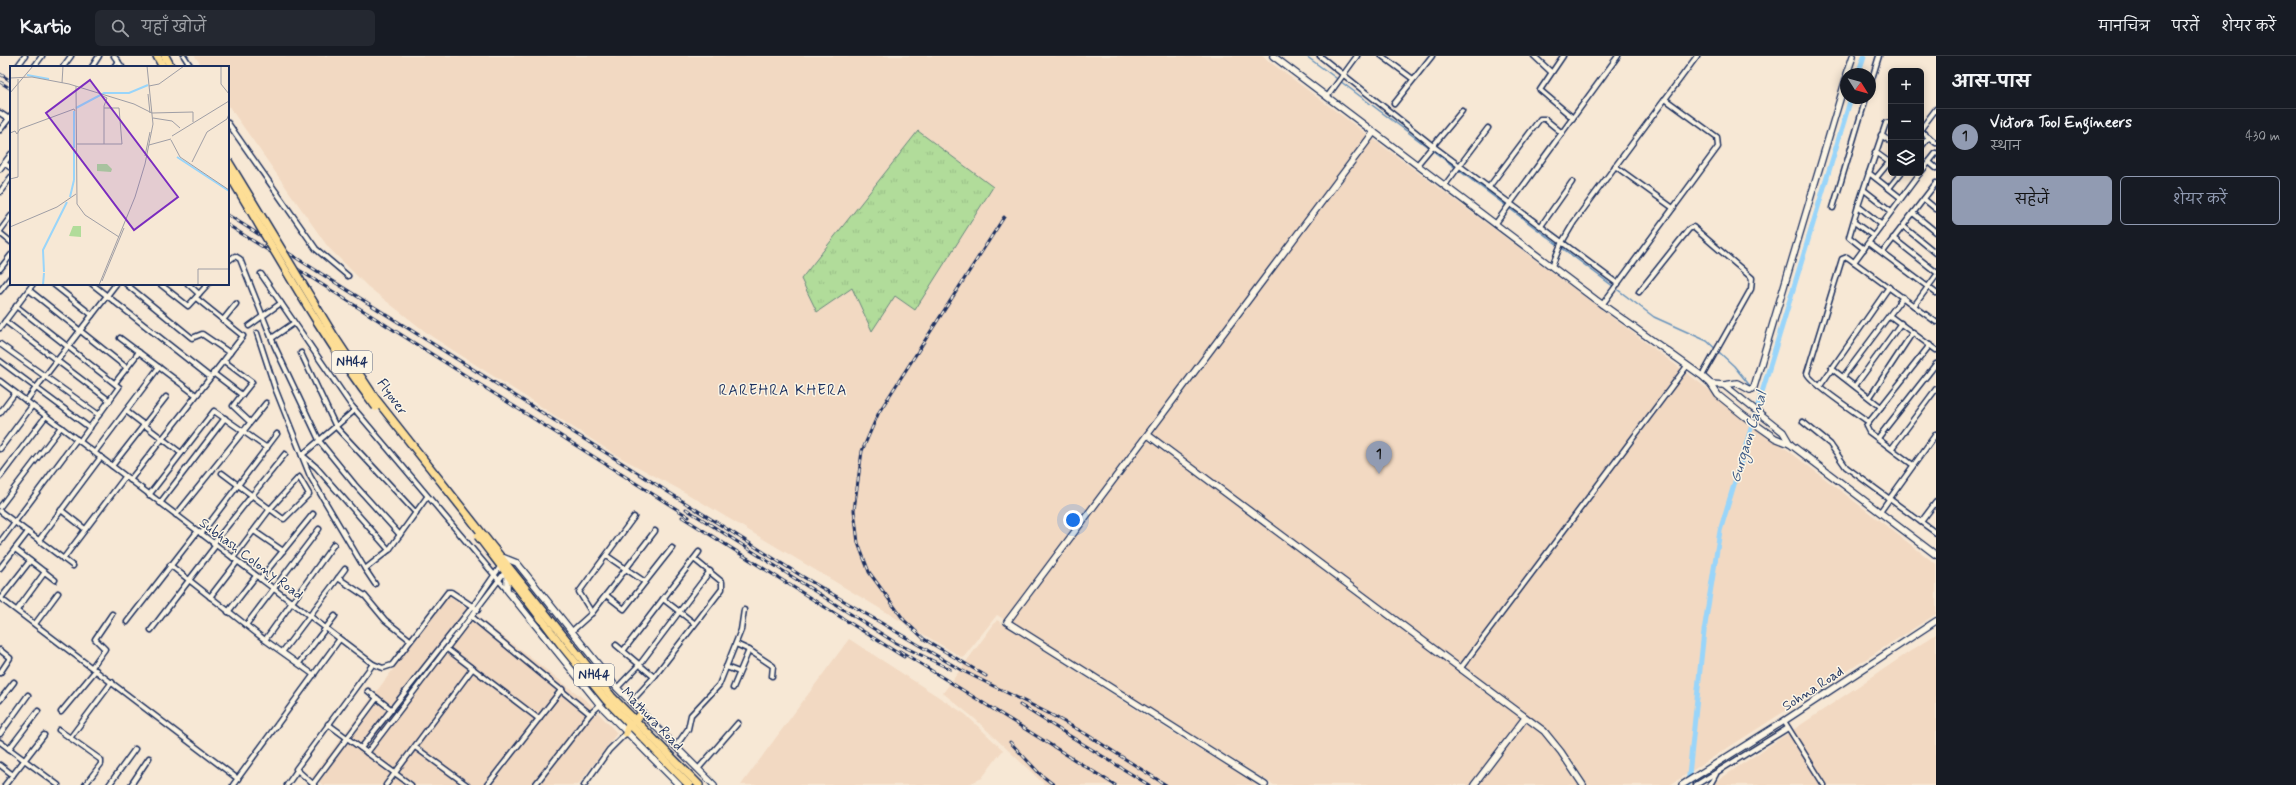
<!DOCTYPE html>
<html lang="hi">
<head>
<meta charset="utf-8">
<style>
	:root { --surface:#171b24; --page:#242831; --text:#f1f3f6; --muted:#9ea1a6; --line:#363941; --accent:#919bb2 }
	body { margin:0; font-family:Mynerve,"Playpen Sans Deva",sans-serif; background:var(--page); color:var(--text) }
	.controls { position:absolute; right:12px; top:12px; display:grid; overflow:hidden; border-radius:6px; box-shadow:0 2px 10px #0003 }
	.controls button { width:36px; height:36px; display:grid; place-items:center; padding:0; border:0; border-bottom:1px solid var(--line); background:var(--surface); color:var(--text); font:20px sans-serif }
	.compass { position:absolute; left:1840px; top:12px; width:36px; height:36px; border-radius:50%; background:var(--surface); box-shadow:0 2px 10px #0003; rotate:127deg }
	.you { position:absolute; left:1073px; top:464px; width:14px; height:14px; margin:-10px; border:3px solid #fff; border-radius:50%; background:#1a73e8; box-shadow:0 0 0 6px #1a73e833 }
	.badge { display:grid; place-items:center; width:26px; height:26px; border-radius:50%; background:var(--accent); color:#111; font-size:13px; font-weight:700 }
	.pin { position:absolute; translate:-50% -33px; filter:drop-shadow(0 1px 2px #0008) }
	.pin::after { content:''; position:absolute; top:21px; width:14px; height:12px; background:inherit; clip-path:polygon(0 0,100% 0,50% 100%) }
	.list { margin:0; padding:0; list-style:none }
	h2 { display:flex; justify-content:space-between; align-items:center; height:52px; margin:0; padding:0 16px; font-size:17px }
	h2 small { font-size:13px; font-weight:400; color:var(--muted) }
	.list li { display:grid; grid-template-columns:26px 1fr auto; gap:12px; align-items:center; box-sizing:border-box; height:56px; padding:0 16px; border-top:1px solid var(--line) }
	.list b { display:block; font-size:15px; white-space:nowrap }
	.list p { margin:0; font-size:13px; white-space:nowrap; color:var(--muted) }
	.list em { font-size:13px; font-style:normal; color:var(--muted) }
	.actions { display:flex; gap:8px; padding:12px 16px }
	.actions a { flex:1; padding:9px 0; border:1px solid var(--accent); border-radius:6px; text-align:center; font-size:14px; color:var(--accent) }
	.actions .main { background:var(--accent); color:#111 }
	.icon { flex:none; width:22px; height:22px; fill:none; stroke:currentColor; stroke-width:2; stroke-linecap:round; stroke-linejoin:round }
	.map { position:relative; flex:none; width:1936px; height:729px; overflow:hidden }
	header { display:flex; align-items:center; gap:24px; box-sizing:border-box; height:56px; padding:0 20px; background:var(--surface); border-bottom:1px solid var(--line) }
	header strong { font-size:19px }
	nav { display:flex; gap:22px; margin-inline-start:auto; font-size:14px }
	.search { width:280px; height:36px; background:var(--page); display:flex; align-items:center; gap:10px; box-sizing:border-box; padding:0 14px; border-radius:6px; color:var(--muted); font-size:15px }
	main { display:flex }
	aside { flex:1; background:var(--surface) }
	.map>svg:first-child { display:block }
	.built { fill:#f2d9c2 }
	.grass { fill:url(#grass-tufts); stroke:#66867c }
	.lines { fill:none; stroke-linecap:round; stroke-linejoin:round }
	.stream { stroke:#6793bc; stroke-width:1.5 }
	.canal { stroke:#99d5fa; stroke-width:5 }
	.street-casing { stroke:#1b2f5e; stroke-width:7 }
	.secondary-casing { stroke:#1b2f5e; stroke-width:8 }
	.highway-casing { stroke:#1b2f5e; stroke-width:10 }
	.street { stroke:#fcf5e5; stroke-width:4 }
	.secondary { stroke:#fcf5e5; stroke-width:5.5 }
	.highway { stroke:#fdde96; stroke-width:7 }
	.rail-casing { stroke:#1b2f5e; stroke-width:3 }
	.rail { stroke:#fcf5e5; stroke-width:1.5; stroke-dasharray:4.5; stroke-linecap:butt }
	.highway-bridge-casing { stroke:#1b2f5e; stroke-width:10; stroke-linecap:butt }
	.highway-bridge { stroke:#fdde96; stroke-width:7 }
	.labels { text-anchor:middle; dominant-baseline:central; stroke-width:3; stroke-linejoin:round; paint-order:stroke }
	.shield { fill:#fcf5e5; stroke:#5e6a86; stroke-width:1 }
	.shield-label { font-size:13px; font-weight:bold; fill:#1b2f5e }
	.street-label { font-size:14px; fill:#1b2f5e; stroke:#fcf5e5 }
	.neighbourhood-label { font-size:15px; letter-spacing:1px; fill:#1b2f5e; stroke:#fcf5e5 }
	.water-label { font-size:15px; font-style:italic; fill:#3a5885; stroke:#fcf5e5 }
	.inset-river { fill:none; stroke:#99d5fa; stroke-width:2 }
	.inset-road { fill:none; stroke:#9f9ea5; stroke-width:1 }
	.view { fill:#7b2cbf; fill-opacity:0.15; stroke:#7b2cbf; stroke-width:2 }
	.inset-edge { fill:none; stroke:#1b2f5e; stroke-width:2 }
</style>
</head>
<body>
<header>
<strong>Kartio</strong>
<div class="search"><svg class="icon" aria-label="search" viewBox="0 0 24 24"><circle cx="10" cy="10" r="6"/><path d="M15 15l6 6"/></svg>यहाँ खोजें</div>
<nav><a>मानचित्र</a><a>परतें</a><a>शेयर करें</a></nav>
</header>
<main>
<div class="map">
<svg width="1936" height="729" viewBox="0 0 1936 729">
	<defs>
		<pattern id="grass-tufts" width="24" height="20" patternUnits="userSpaceOnUse"><rect width="24" height="20" fill="#b1dc9a"/><path d="M3 7l-1-3M5 7V3M7 7l1-3M15 17l-1-3M17 17v-4M19 17l1-3" fill="none" stroke="#98bd87"/></pattern>
	</defs>
	<rect width="100%" height="100%" fill="#f7e8d5"/>
	<filter id="ink" filterUnits="userSpaceOnUse"><feTurbulence type="fractalNoise" baseFrequency=".025" numOctaves="2"/><feDisplacementMap in="SourceGraphic" scale="8" xChannelSelector="R" yChannelSelector="G"/><feConvolveMatrix kernelMatrix="1 2 1 2 8 2 1 2 1" color-interpolation-filters="sRGB"/></filter>
	<g filter="url(#ink)">
		<!-- built -->
		<g class="built">
			<path d="M195,0h1067l454,339 220,169v50l-266,171h-396l-277,-170 -34,43 -277,-165 -70,-38 -185,-119 -64,-50 -39,-39 -100,-142v-38h-26z"/>
			<path d="M449,539l139,107 29,31 -39,52h-255l-11,-8z"/>
			<path d="M997,564l168,108 93,57h-213l-71,-67 -31,-25z"/>
			<path d="M1936,578v151h-225z"/>
			<path d="M849,583l116,75 38,36 -21,28 -15,7h-226z"/>
		</g>
		<!-- grass -->
		<path class="grass" d="M918,75l75,56 -78,123 -20,-14 -23,35 -20,-43 -35,24 -16,-33z"/>
		<g class="lines">
			<!-- stream -->
			<g class="stream">
				<path d="M1306,0l30,22"/>
				<path d="M1340,25l314,236 53,24 27,25 17,21"/>
				<path d="M1754,334l7,5"/>
			</g>
			<!-- canal -->
			<g class="canal">
				<path d="M1858,18l6,-18"/>
				<path d="M1688,729l16,-154 16,-100 131,-433"/>
			</g>
			<defs>
				<g id="street">
					<path d="M114,0l8,11"/>
					<path d="M184,0l7,11"/>
					<path d="M1320,0l113,90 185,138"/>
					<path d="M1382,0l31,23"/>
					<path d="M1534,0l17,16"/>
					<path d="M1563,0l-23,34 33,28"/>
					<path d="M17,11l8,-11"/>
					<path d="M34,11l8,-11"/>
					<path d="M63,11l8,-11"/>
					<path d="M92,11l7,-11"/>
					<path d="M114,11l4,-6"/>
					<path d="M1870,29l9,-29"/>
					<path d="M1327,41l30,-41"/>
					<path d="M1394,48l38,-48"/>
					<path d="M0,57l9,6"/>
					<path d="M228,67l88,126 32,27"/>
					<path d="M1921,73l15,-20"/>
					<path d="M0,74l11,-14"/>
					<path d="M1921,75l15,12"/>
					<path d="M1881,79l10,7"/>
					<path d="M1921,91l8,-10"/>
					<path d="M1875,96l14,10"/>
					<path d="M1929,106l7,6"/>
					<path d="M4,107l7,5"/>
					<path d="M1417,109l45,-54"/>
					<path d="M1615,110l58,42"/>
					<path d="M0,113l11,-15"/>
					<path d="M1921,116l15,-19"/>
					<path d="M1869,117l17,-50 5,-1"/>
					<path d="M1876,122l15,-18"/>
					<path d="M1445,129l43,-57"/>
					<path d="M1489,131l51,-68h5l17,14"/>
					<path d="M1889,132l12,-15"/>
					<path d="M1864,134l27,21"/>
					<path d="M0,136l11,-15"/>
					<path d="M1924,143l12,10"/>
					<path d="M1858,150l-9,31 15,12"/>
					<path d="M1833,152l33,-110"/>
					<path d="M1913,157l23,19"/>
					<path d="M1854,166l19,14"/>
					<path d="M1496,167l122,-167"/>
					<path d="M1882,169l-24,-19 11,-33 32,25"/>
					<path d="M1541,170l31,-44"/>
					<path d="M1903,170l33,27"/>
					<path d="M0,175l11,-15"/>
					<path d="M0,177l11,9"/>
					<path d="M1893,182l43,34"/>
					<path d="M1869,187l67,50"/>
					<path d="M1883,196l53,-69"/>
					<path d="M228,205l7,-5 5,3 35,88 45,95 35,43 45,50"/>
					<path d="M1854,206l66,-89"/>
					<path d="M1552,210l9,-22 13,-22 123,-166"/>
					<path d="M0,213l11,-14"/>
					<path d="M261,218l90,131 156,185"/>
					<path d="M53,228l39,31"/>
					<path d="M92,228l118,93"/>
					<path d="M126,228l66,54 10,-4 28,19"/>
					<path d="M160,228l28,22 20,-22"/>
					<path d="M188,228l11,10"/>
					<path d="M29,234l98,78"/>
					<path d="M0,235l11,-14"/>
					<path d="M1639,236l50,-63 4,-2 59,51 -1,11 -49,87"/>
					<path d="M1602,249l116,-158 -1,-10 -52,-38"/>
					<path d="M16,250l103,81 -39,54"/>
					<path d="M1914,250l22,-30"/>
					<path d="M1890,260l46,34"/>
					<path d="M223,264l13,-16"/>
					<path d="M5,265l105,80"/>
					<path d="M249,270l32,-23"/>
					<path d="M0,272l33,-44"/>
					<path d="M257,277l18,55 35,88 55,93 24,-19 38,-53"/>
					<path d="M120,282l76,57"/>
					<path d="M272,282l22,-15"/>
					<path d="M0,288l99,71"/>
					<path d="M301,297l35,74 80,86"/>
					<path d="M0,305l90,67"/>
					<path d="M224,305l28,21 -19,24 17,16"/>
					<path d="M1831,312l50,39"/>
					<path d="M213,317l29,22"/>
					<path d="M1843,321l60,-80"/>
					<path d="M0,325l373,283 10,4 9,-3 56,-73h3l27,18"/>
					<path d="M115,327l24,-31"/>
					<path d="M1820,330l69,-99"/>
					<path d="M1855,330l46,-63"/>
					<path d="M1870,341l43,-65"/>
					<path d="M26,345l90,-117"/>
					<path d="M355,354l-53,45 14,12 73,83"/>
					<path d="M126,355l55,42"/>
					<path d="M0,357l15,-20"/>
					<path d="M1803,366l27,22 16,23 90,66"/>
					<path d="M1869,366c-10,-7 -60,-40 -62,-49l35,-114 5,-2 89,65"/>
					<path d="M1878,382l58,-74"/>
					<path d="M1892,392l44,-59"/>
					<path d="M0,393l32,-43"/>
					<path d="M95,396l64,-85"/>
					<path d="M1913,409l-44,-33 -3,-6 64,-81"/>
					<path d="M112,410l54,-69"/>
					<path d="M222,417c20,15 40,30 60,45l2,1 25,-25 -10,-17 -29,32 -37,49"/>
					<path d="M0,421l46,-61"/>
					<path d="M130,424l113,-144 -47,-38"/>
					<path d="M149,439l65,-84 53,37"/>
					<path d="M160,447l65,-85"/>
					<path d="M0,451l61,-80"/>
					<path d="M61,454l24,19"/>
					<path d="M0,455l73,55"/>
					<path d="M1880,456l56,-78"/>
					<path d="M176,459l90,-112"/>
					<path d="M1921,466l15,-20"/>
					<path d="M254,475l29,20"/>
					<path d="M201,478l76,-100"/>
					<path d="M39,484l62,-83"/>
					<path d="M0,486l77,-103"/>
					<path d="M213,488l72,-90"/>
					<path d="M15,493l40,31"/>
					<path d="M607,500l38,26"/>
					<path d="M63,503l62,-82"/>
					<path d="M170,509l95,75 49,35"/>
					<path d="M0,512l28,-36"/>
					<path d="M365,513l10,15"/>
					<path d="M338,522l27,18 20,24 25,20"/>
					<path d="M260,523l53,-65"/>
					<path d="M606,539l18,14 48,-61"/>
					<path d="M210,541l27,-35"/>
					<path d="M0,542l238,181"/>
					<path d="M1,542l29,-37"/>
					<path d="M663,543l31,24"/>
					<path d="M17,554l28,-38"/>
					<path d="M228,556l28,-36"/>
					<path d="M592,557l63,-82"/>
					<path d="M472,561l118,97 -55,71"/>
					<path d="M127,566l70,-90"/>
					<path d="M35,568l23,-31"/>
					<path d="M246,569l73,-96"/>
					<path d="M151,574l65,-85"/>
					<path d="M572,575l20,-18 -13,-21 55,-75"/>
					<path d="M265,584l69,-96"/>
					<path d="M736,588l13,6 24,16 -1,10"/>
					<path d="M616,589l38,32"/>
					<path d="M447,593l92,70"/>
					<path d="M0,594l10,8 -10,15"/>
					<path d="M283,595l62,-82"/>
					<path d="M623,595l76,-99"/>
					<path d="M299,607l36,-47"/>
					<path d="M92,611l13,-18 -10,-10 17,-25"/>
					<path d="M726,611l13,5"/>
					<path d="M1460,613l227,-303"/>
					<path d="M617,632l23,-24 70,-93"/>
					<path d="M733,632l16,-38"/>
					<path d="M368,635l24,19"/>
					<path d="M0,644l14,-18"/>
					<path d="M631,646l23,-25 68,-88v-7l-28,-23"/>
					<path d="M61,656l35,-42"/>
					<path d="M590,658l10,-9"/>
					<path d="M1784,665l40,64"/>
					<path d="M328,668l83,61"/>
					<path d="M59,674l42,30v4l-16,21"/>
					<path d="M0,678l28,-39"/>
					<path d="M70,682l42,-56"/>
					<path d="M0,686l58,43"/>
					<path d="M676,690l12,-17 3,-14 28,-30 22,-55 3,-20"/>
					<path d="M415,691l52,38"/>
					<path d="M361,692l112,-142 27,-39"/>
					<path d="M9,693l29,-38"/>
					<path d="M367,697l138,-181"/>
					<path d="M0,709l13,10"/>
					<path d="M698,713l40,-46"/>
					<path d="M313,728l64,-86"/>
					<path d="M5,729l39,-50"/>
					<path d="M109,729l26,-36"/>
					<path d="M131,729l18,-27"/>
					<path d="M233,729l106,-145"/>
					<path d="M287,729l9,-13"/>
					<path d="M314,729l-18,-16 77,-105"/>
					<path d="M386,729l87,-117"/>
					<path d="M487,729l75,-96"/>
					<path d="M584,729l25,-35 17,-17"/>
					<path d="M1696,729l92,-57"/>
					<path d="M1710,729l6,-11"/>
				</g>
				<g id="secondary">
					<path d="M1273,0l323,244 106,76 9,8 7,11 26,21 31,22 15,6"/>
					<path d="M1847,18l6,-18"/>
					<path d="M1711,328l13,1 59,47 7,12 146,111"/>
					<path d="M1724,329l13,-2 13,7 4,-3 92,-308"/>
					<path d="M1148,379l396,296 17,21 22,33"/>
					<path d="M502,501l15,6 100,125 97,97"/>
					<path d="M507,520v14l93,115 79,80"/>
					<path d="M1265,729l-258,-163 367,-490"/>
					<path d="M1474,729l51,-67"/>
					<path d="M1682,729l102,-64 152,-100"/>
				</g>
				<g id="highway">
					<path d="M157,0l6,11"/>
					<path d="M165,0l6,11"/>
					<path d="M495,494l117,147 87,88"/>
					<path d="M491,497l71,93 44,54 83,85"/>
					<path d="M635,665l7,-8"/>
					<path d="M626,677l3,-9"/>
				</g>
			</defs>
			<!-- street casing -->
			<use href="#street" class="street-casing"/>
			<!-- secondary casing -->
			<use href="#secondary" class="secondary-casing"/>
			<!-- highway casing -->
			<use href="#highway" class="highway-casing"/>
			<!-- street -->
			<use href="#street" class="street"/>
			<!-- secondary -->
			<use href="#secondary" class="secondary"/>
			<!-- highway -->
			<use href="#highway" class="highway"/>
			<defs>
				<g id="rail">
					<path d="M0,18l11,7"/>
					<path d="M0,26l11,7"/>
					<path d="M228,159l572,360 161,95 87,43 38,21 80,51"/>
					<path d="M228,169l461,292"/>
					<path d="M686,453l210,134 54,26"/>
					<path d="M682,461l222,140"/>
					<path d="M900,595l215,134"/>
					<path d="M986,620l-62,-37 -20,-19 -35,-48 -11,-29 -4,-33 8,-59 17,-39 125,-195"/>
					<path d="M1020,649l129,80"/>
					<path d="M1010,686l30,32 14,11"/>
				</g>
			</defs>
			<!-- rail casing -->
			<use href="#rail" class="rail-casing"/>
			<!-- rail -->
			<use href="#rail" class="rail"/>
			<defs>
				<g id="highway-bridge">
					<path d="M228,105l106,175 41,62 120,152"/>
					<path d="M228,117c48,79 92,161 148,234"/>
					<path d="M478,480l13,17"/>
				</g>
			</defs>
			<!-- highway-bridge casing -->
			<use href="#highway-bridge" class="highway-bridge-casing"/>
			<!-- highway-bridge -->
			<use href="#highway-bridge" class="highway-bridge"/>
		</g>
	</g>
	<g class="labels">
		<!-- shield labels -->
		<g class="shield">
			<rect x="332" y="295" width="40" height="22" rx="3"/>
			<rect x="574" y="608" width="40" height="22" rx="3"/>
		</g>
		<g class="shield-label">
			<text x="352" y="306">NH44</text>
			<text x="594" y="619">NH44</text>
		</g>
		<!-- street labels -->
		<g class="street-label">
			<text transform="translate(392 341) rotate(54)">Flyover</text>
			<text transform="translate(251 503) rotate(37)">Subhash Colony Road</text>
			<text transform="translate(1813 633) rotate(-33)">Sohna Road</text>
			<text transform="translate(652 663) rotate(46)">Mathura Road</text>
		</g>
		<!-- neighbourhood labels -->
		<g class="neighbourhood-label">
			<text x="783" y="335">RAREHRA KHERA</text>
		</g>
		<!-- water labels -->
		<g class="water-label">
			<text transform="translate(1749 381) rotate(-73)">Gurgaon Canal</text>
		</g>
	</g>
	<!-- overview -->
	<g transform="translate(10 10)">
		<rect width="219" height="219" fill="#f7e8d5"/>
		<path d="M87,98h10l5,5 -1,3 -14,-1zM63,160h8v11l-12,-1z" fill="#b1dc9a"/>
		<path class="inset-river" d="M17,9l22,4M66,42l28,-15h25l19,-8M64,45v37M167,91l52,34M64,114v-31M60,131l4,-17M34,206l-1,-22 24,-48M33,219l1,-12"/>
		<path class="inset-road" d="M211,0v18l8,10M0,12l22,-1 37,7 65,20 18,9M52,17l1,-17M66,20l1,118 8,11 34,22M139,20l10,-2 25,-18M0,27l23,-27M138,28l2,19M93,30l4,2 -3,8v38M142,47l41,-1v10M143,52l19,3 8,7M0,67l5,-2 2,3 3,-5 54,-20 1,2M162,70l57,-35M161,74l9,17 49,33M66,78h46l-3,-36h-15M139,79l22,-6M135,90l5,-24M182,96l15,-30 20,-13 2,-5M0,113l8,-2v-98M0,161l47,-20 19,-13M92,215l22,-53M89,219l36,-88 10,-33 8,-40 -6,-58M188,219v-16h31"/>
		<path class="view" d="M80,14l88,117 -44,33 -88,-117z"/>
		<rect width="219" height="219" class="inset-edge"/>
	</g>
</svg>
<div class="controls">
<button>+</button>
<button>−</button>
<button><svg class="icon" aria-label="layers" viewBox="0 0 24 24"><path d="M12 4l9 5-9 5-9-5zM3 14l9 5 9-5"/></svg></button>
</div>
<svg class="compass" viewBox="-18 -18 36 36"><path d="M0-13l5 13h-10z" fill="#e53935"/><path d="M0 13l5-13h-10z" fill="#9ea1a6"/></svg>
<div class="you"></div>
<div class="pin badge" style="left:1379px;top:418px">1</div>
</div>
<aside>
<h2>आस-पास<small></small></h2>
<ul class="list">
<li><span class="badge">1</span><div><b>Victora Tool Engineers</b><p>स्थान</p></div><em>430 m</em></li>
</ul>
<div class="actions"><a class="main">सहेजें</a><a>शेयर करें</a></div>
</aside>
</main>
</body>
</html>
